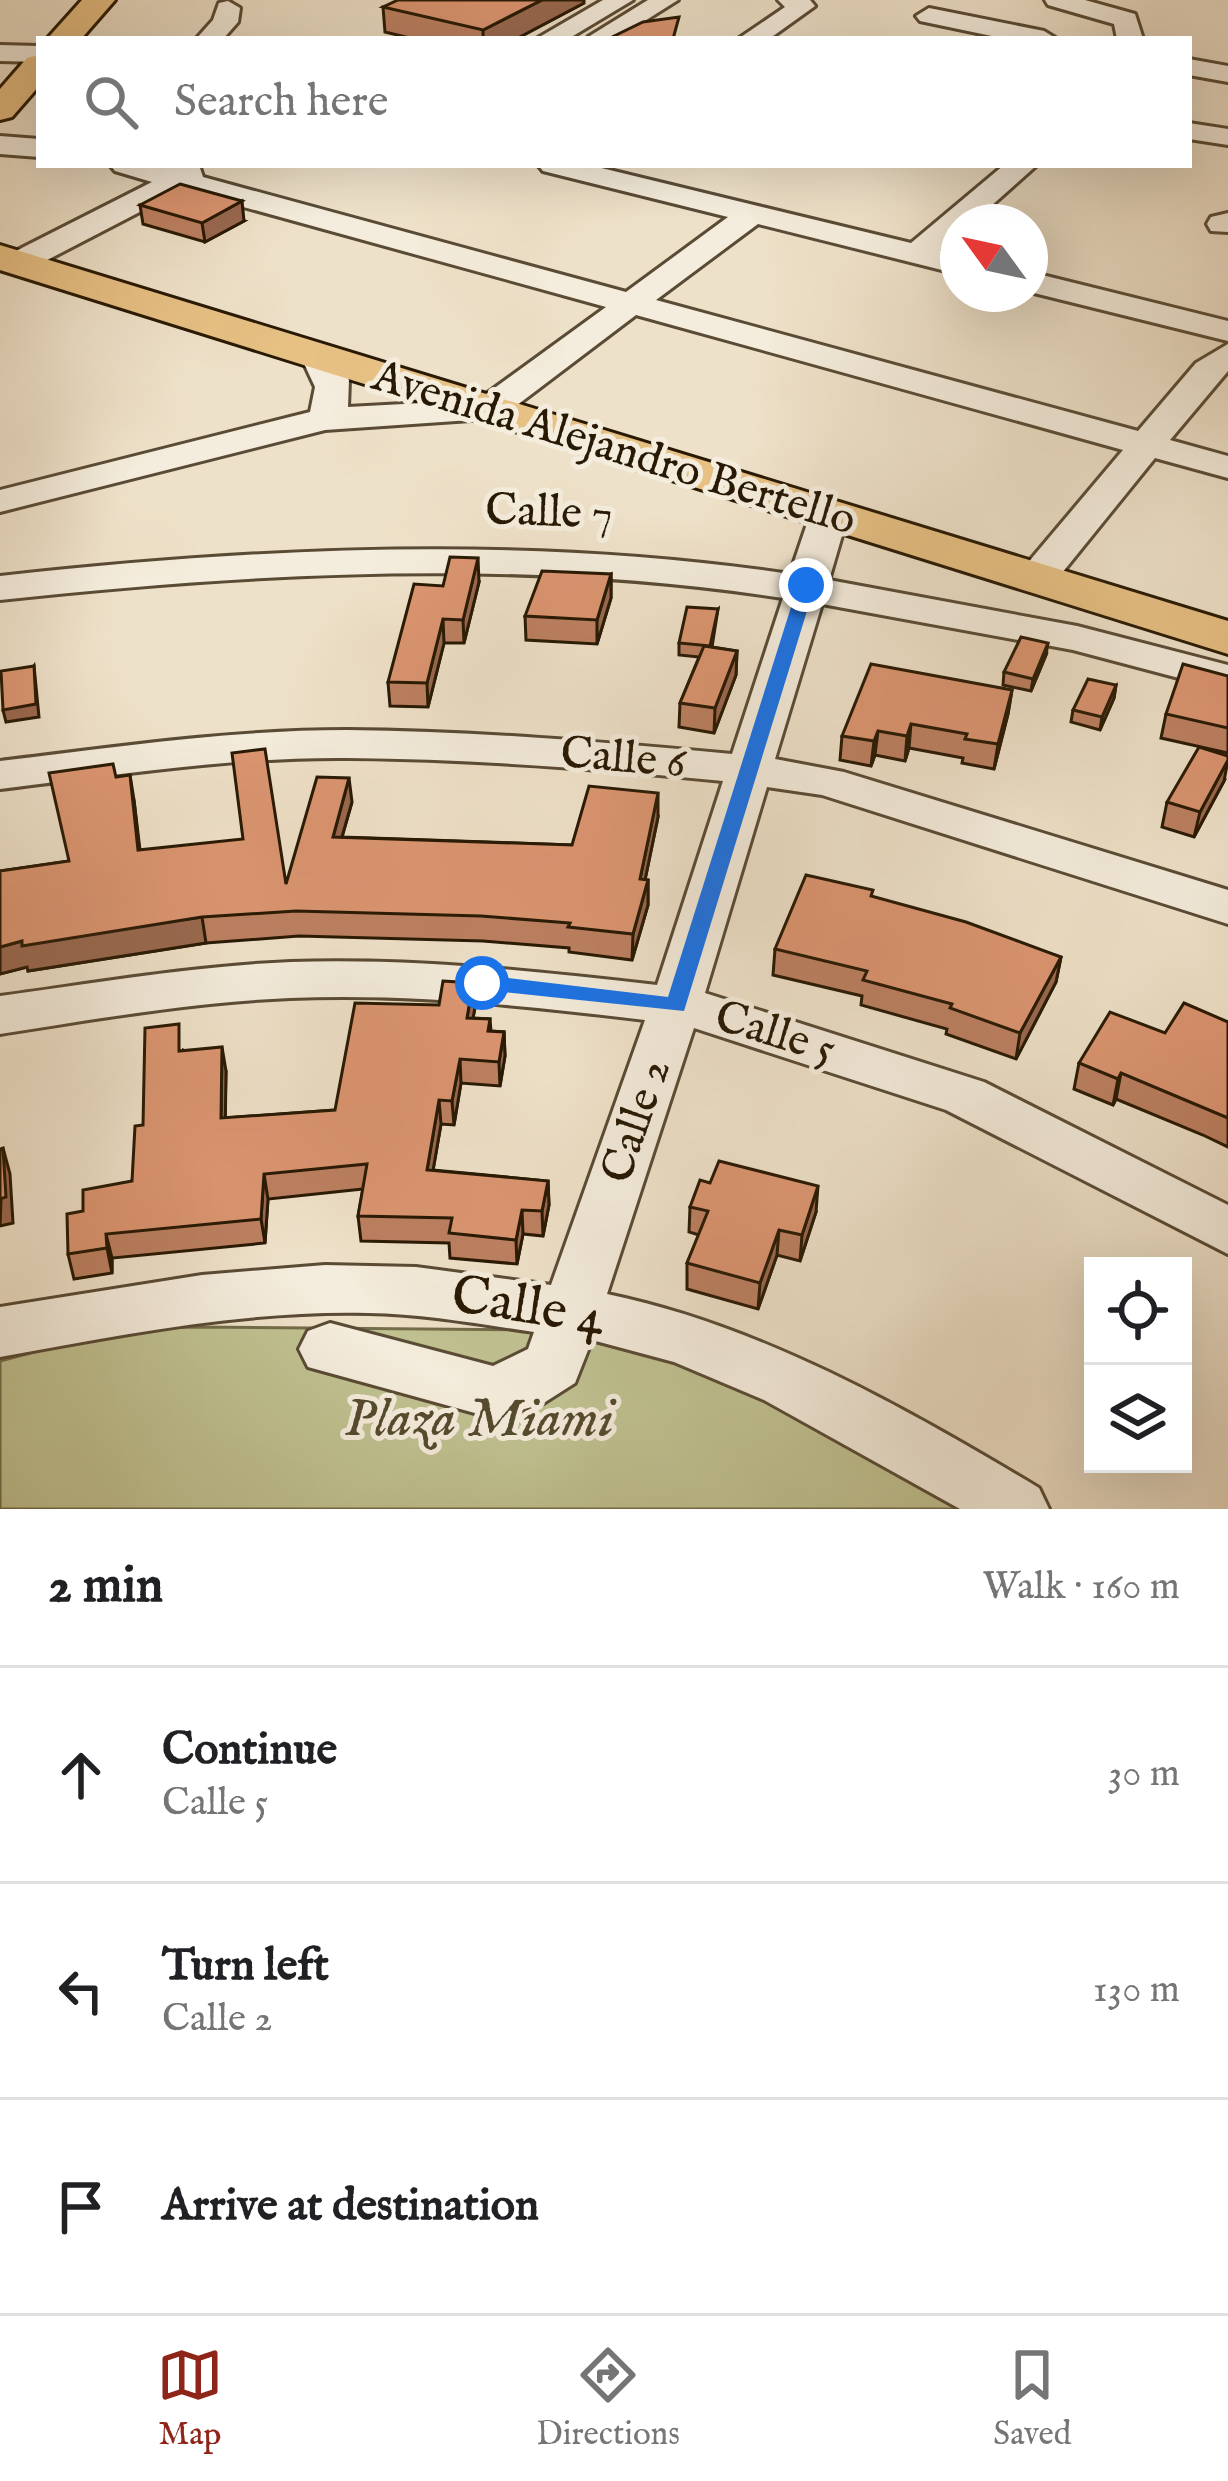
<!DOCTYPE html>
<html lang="en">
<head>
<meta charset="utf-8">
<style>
	:root { --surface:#fff; --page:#f6f6f6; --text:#202124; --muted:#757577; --line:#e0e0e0; --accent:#8f2418 }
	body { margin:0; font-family:"IM FELL English",serif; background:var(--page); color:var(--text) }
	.controls { position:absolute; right:36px; bottom:36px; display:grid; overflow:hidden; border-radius:0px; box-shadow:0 12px 48px #0002 }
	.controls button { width:108px; height:108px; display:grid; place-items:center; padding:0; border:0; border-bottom:3px solid var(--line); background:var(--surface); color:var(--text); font:60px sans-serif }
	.compass { position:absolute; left:940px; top:204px; width:108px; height:108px; border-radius:50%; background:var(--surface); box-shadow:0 12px 48px #0002; rotate:303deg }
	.stop { position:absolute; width:36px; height:36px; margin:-27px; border:9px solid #1a73e8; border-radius:50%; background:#fff }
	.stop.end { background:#1a73e8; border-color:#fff; box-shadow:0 3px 12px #0008 }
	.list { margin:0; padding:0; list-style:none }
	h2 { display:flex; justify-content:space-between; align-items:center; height:156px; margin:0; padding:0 48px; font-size:51px }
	h2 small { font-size:39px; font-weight:400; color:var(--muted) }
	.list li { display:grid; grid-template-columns:78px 1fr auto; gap:36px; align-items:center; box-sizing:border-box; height:216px; padding:0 48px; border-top:3px solid var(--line) }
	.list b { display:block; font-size:45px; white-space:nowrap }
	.list p { margin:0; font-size:39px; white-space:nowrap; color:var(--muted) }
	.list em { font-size:39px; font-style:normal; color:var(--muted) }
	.icon { flex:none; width:66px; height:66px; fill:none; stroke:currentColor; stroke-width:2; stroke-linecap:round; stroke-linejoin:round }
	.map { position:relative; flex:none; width:1228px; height:1509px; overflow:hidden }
	.search { position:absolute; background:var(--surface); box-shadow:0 12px 48px #0002; left:36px; right:36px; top:36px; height:132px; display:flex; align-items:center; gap:30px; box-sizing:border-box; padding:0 42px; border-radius:0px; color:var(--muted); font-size:45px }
	.sheet { height:804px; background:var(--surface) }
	nav { display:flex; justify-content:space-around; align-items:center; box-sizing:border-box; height:168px; border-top:3px solid var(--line); background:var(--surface); font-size:33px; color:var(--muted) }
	nav a { display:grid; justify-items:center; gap:6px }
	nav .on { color:var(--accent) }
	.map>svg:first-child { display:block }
	.green { fill:#c0c191; stroke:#746d4a; stroke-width:3 }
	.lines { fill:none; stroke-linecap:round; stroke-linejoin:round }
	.minor-casing { stroke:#5a4b35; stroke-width:6 }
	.major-casing { stroke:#281904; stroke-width:6 }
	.minor { fill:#f4ecdc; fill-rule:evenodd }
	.major { fill:#e7c084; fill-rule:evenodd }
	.wall { fill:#bc8061; stroke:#281904; stroke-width:3 }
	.shaded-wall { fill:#99684f; stroke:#281904; stroke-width:3 }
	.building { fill:#db9571; stroke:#281904; stroke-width:3 }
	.route { fill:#1a73e8 }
	.labels { text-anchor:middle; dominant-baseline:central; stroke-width:10; stroke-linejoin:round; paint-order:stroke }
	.street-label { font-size:45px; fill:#281904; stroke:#f4ecdc }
	.near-street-label { font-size:54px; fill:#281904; stroke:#f4ecdc }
	.near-park-label { font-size:54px; font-style:italic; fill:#564b2e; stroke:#f4ecdc }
</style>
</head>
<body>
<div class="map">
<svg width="1228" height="1509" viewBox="0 0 1228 1509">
	<rect width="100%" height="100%" fill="#eee1c9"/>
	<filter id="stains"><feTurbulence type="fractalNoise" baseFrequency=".00167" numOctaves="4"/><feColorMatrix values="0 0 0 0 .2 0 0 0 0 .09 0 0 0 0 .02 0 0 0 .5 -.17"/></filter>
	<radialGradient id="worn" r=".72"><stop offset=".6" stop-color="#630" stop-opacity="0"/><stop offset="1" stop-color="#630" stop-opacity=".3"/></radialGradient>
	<!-- green -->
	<path class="green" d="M197,1327l347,3 140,34 212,97 73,48h-969v-148l125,-33z"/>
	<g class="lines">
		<defs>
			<g id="minor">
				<path d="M603,0h30l-65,39h-32z"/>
				<path d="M648,0h30l-62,39 -28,-2z"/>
				<path d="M778,0h32l5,6 -46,33h-31l47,-32z"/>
				<path d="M1045,0h40l50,14 8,25h-26l-3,-15 -66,-19z"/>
				<path d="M228,1l12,7 -2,14 -15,17h-27l17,-19 6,-17z"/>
				<path d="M929,8l115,23 13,8h-51l-86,-18 -4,-5z"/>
				<path d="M0,45l39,1v16l-39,-1z"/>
				<path d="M1189,59l39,7v16l-39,-7z"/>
				<path d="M1189,123l39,6v16l-39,-6z"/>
				<path d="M0,136l39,3v18l-39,-3z"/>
				<path d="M110,165l90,3 3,9 423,115 102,-75 -185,-46 -5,-6h51l322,78 93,-78h33l-64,57h-15v13l-18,15 18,4v20l-200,-50 -102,76 482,131 58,-68 32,-19v27l-58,69 58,16v22l-73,-20 -106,131h-28l-6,-9 6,-9 102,-121 -487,-135 -136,103 -175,12 -325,82v-22l310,-78 5,-25 -14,-30 5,-7h24l19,30 -1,27 130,-7 128,-93 -424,-117 -154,80h-22l-5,-7 5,-7 146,-74 -37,-11z"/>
				<path d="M1228,213v19l-17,-1 -4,-7 4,-7z"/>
				<path d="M1030,272l198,49v20l-198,-49z"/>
				<path d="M829,503l14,4 5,8 -19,65 248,46 151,39v26l-155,-41 -251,-46 -47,155 69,13 384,118v34l-406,-129 -55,-8 -62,206 279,89 244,123v49l-282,-144 -252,-82 -87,266c155,32 298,114 432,194l10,21h-89l-196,-109 -90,-38 -82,-22 -17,43 -33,21 -49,14 -185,-51 -9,-18 9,-18 22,-8 163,43 35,-17 6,-17c-55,-8 -110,-18 -166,-19 -123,-3 -247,22 -368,44v-50l202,-32 123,-10 91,2 135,18 94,-265c-118,-14 -236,-27 -355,-22 -97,4 -194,21 -290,36v-38c96,-13 194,-30 291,-34 123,-4 244,9 366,23l66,-204c-125,-12 -250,-22 -376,-23 -116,-1 -232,17 -347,31v-28c115,-14 231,-31 347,-31 129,1 257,12 385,24l51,-156c-259,-40 -524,-26 -783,2v-24c262,-29 528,-41 790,-2l20,-59 5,-8z"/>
			</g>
			<g id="major">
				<path d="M82,0h33l-34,39h-34z"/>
				<path d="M39,55v31l-27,31 -12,3v-31l27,-31z"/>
				<path d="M0,245l1228,376v33l-1228,-384z"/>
			</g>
		</defs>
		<!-- minor casing -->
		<use href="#minor" class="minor-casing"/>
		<!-- major casing -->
		<use href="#major" class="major-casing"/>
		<!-- minor -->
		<use href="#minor" class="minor"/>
		<!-- major -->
		<use href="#major" class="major"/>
	</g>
	<!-- wall -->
	<g class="wall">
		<path d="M584,3l-68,36h-102l-29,-7 -2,-25z"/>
		<path d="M140,205l104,16 -39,21 -62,-18z"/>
		<path d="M611,574v24l-14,46 -71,-4 -1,-24z"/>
		<path d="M479,582l-15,61h-20l-16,64 -38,-1 -2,-24 55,-96z"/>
		<path d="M718,609l-6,38 25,4 -1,24 -22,58 -35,-6 1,-24 19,-46 -20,-2v-12z"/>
		<path d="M1046,655l-15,36 -28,-6 1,-13z"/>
		<path d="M1228,676v77l-67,-15 5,-24z"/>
		<path d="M1116,685l-2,13 -14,32 -29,-8 2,-12z"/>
		<path d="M1012,690l-4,24 -14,55 -32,-6 1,-5 -54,-10 -4,13 -30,-6 -4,11 -31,-6 2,-24z"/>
		<path d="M116,777l18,23 6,50 146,34 66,-82 -10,35 230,8 86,-28 -13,63h3v25l-16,55 -63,-8v-4l-86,-7 -184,-5 -93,7 -178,28 -1,-4 -27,7v-103l69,-10z"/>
		<path d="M1224,781l-30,56 -32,-10 5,-25z"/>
		<path d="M873,897l188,60 -5,25 -40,77 -70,-25 1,-5 -86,-24 1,-9 -89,-21 2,-26z"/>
		<path d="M475,1007l-2,11 17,1 1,12 13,1 1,24 -5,30 -39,-3 -7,42 -13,-1 -8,46 115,11 1,24 -6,31 -20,-2 -6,30 -67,-6 -1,-15 -88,-2 -3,-25 5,-27 -95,10 -3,44 -153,15v15l-38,6 -6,-25 15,-43 49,-30 11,-56 40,-75 43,21 -1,47 110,-8z"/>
		<path d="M1228,1022v125l-25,-12 -87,-36 -3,6 -39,-16 5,-26 86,-30z"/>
		<path d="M690,1207l126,5 -16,49 -23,-6 -19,54 -71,-20v-26l12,-28 -10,-3z"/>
	</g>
	<!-- shaded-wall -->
	<g class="shaded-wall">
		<path d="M542,0h42v3l-68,36h-33v-9z"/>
		<path d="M242,201l2,20 -39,21 -3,-19z"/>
		<path d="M478,558l1,24 -15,61 -1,-23z"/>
		<path d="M611,574v24l-14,46v-24z"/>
		<path d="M443,619l1,24 -16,64 -1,-24z"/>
		<path d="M1048,643l-2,12 -15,36 2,-12z"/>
		<path d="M737,651l-1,24 -22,58 1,-25z"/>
		<path d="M34,666l5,51 -33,5 -3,-12z"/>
		<path d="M1116,685l-2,13 -14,32 2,-13z"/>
		<path d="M1012,690l-4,24 -14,55 4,-25z"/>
		<path d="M911,724l-2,24 -4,13 2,-25z"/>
		<path d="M878,731l-3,24 -4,11 3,-25z"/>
		<path d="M1228,760l-4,21 -30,56 6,-25z"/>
		<path d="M130,775l4,25 8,75 -4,-25z"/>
		<path d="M349,778l3,24 -17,59 -2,-24z"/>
		<path d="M658,793v24l-18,87v-25z"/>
		<path d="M648,880v25l-16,55 1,-26z"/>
		<path d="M202,917l4,26 -178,28 -1,-4 -27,7v-27l22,-6z"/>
		<path d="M1061,957l-5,25 -40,77 4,-26z"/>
		<path d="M473,983l2,24 -6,35 -2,-24z"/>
		<path d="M504,1032l1,24 -5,30 -1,-24z"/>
		<path d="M222,1047l4,24 -1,72 -4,-25z"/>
		<path d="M460,1059l1,24 -7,42 -2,-24z"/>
		<path d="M1121,1073l-5,26 -3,6 5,-26z"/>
		<path d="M439,1100l2,24 -12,70 -2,-24z"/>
		<path d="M3,1148l7,26 3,49 -13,3z"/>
		<path d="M264,1174l4,25 -3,44 -4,-24z"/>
		<path d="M548,1181l1,24 -6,31 -1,-25z"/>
		<path d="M818,1186l-2,26 -16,49 2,-26z"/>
		<path d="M522,1210l1,24 -6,30 -1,-24z"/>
		<path d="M779,1230l-2,25 -19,54 2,-26z"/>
		<path d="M106,1234l6,24v15l-5,-25z"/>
	</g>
	<!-- building -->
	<g class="building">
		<path d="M398,0h144l-59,30 -100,-23z"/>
		<path d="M679,17l-6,22h-65l35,-17z"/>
		<path d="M180,184l62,17 -40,22 -62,-18z"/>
		<path d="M450,557l28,1 -15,62 -20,-1 -16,64 -39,-1 26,-98 29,2z"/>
		<path d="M542,571l69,3 -14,46 -72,-4z"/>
		<path d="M687,607l31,2 -8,37 -31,-3z"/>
		<path d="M1021,637l27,6 -15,36 -29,-7z"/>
		<path d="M704,646l33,5 -22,57 -35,-5z"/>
		<path d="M871,664l141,26 -14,54 -33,-5 2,-5 -56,-10 -4,12 -29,-5 -4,10 -32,-5z"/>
		<path d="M1183,664l45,12v52l-62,-14z"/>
		<path d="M34,666l2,38 -33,6 -2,-39z"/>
		<path d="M1088,679l28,6 -14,32 -29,-7z"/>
		<path d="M1199,747l29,9v4l-28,52 -33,-10z"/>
		<path d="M265,749l21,135 31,-107 32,1 -16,59 239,8 17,-59 69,7 -18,86 8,1 -15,54 -65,-7 2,-4 -89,-7 -185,-5 -94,6 -180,29v-5l-22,6v-76l69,-10 -20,-88 64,-9 3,13 14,-2 8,75 105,-11 -11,-86z"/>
		<path d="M806,875l67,15 -2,6 95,26 95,35 -41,76 -70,-25 2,-4 -89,-24 4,-9 -92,-22z"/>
		<path d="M443,981l30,2 -6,35 23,1 -2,12 16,1 -5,30 -39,-3 -8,42 -13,-1 -12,70 121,11 -6,30 -20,-1 -6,30 -67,-7 3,-15 -94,-2 9,-52 -103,10 -3,45 -155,15 1,14 -39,6 -1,-40 16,-3v-21l49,-9 3,-55 8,-1 2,-97 34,-4v27l43,-4 -1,71 114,-8 20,-107 84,2z"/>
		<path d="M1184,1003l44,19v96l-107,-45 -3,6 -39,-16 31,-51 55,21z"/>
		<path d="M3,1148l3,49 -6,2v-50z"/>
		<path d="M719,1161l99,25 -16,49 -23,-5 -19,53 -73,-20 21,-52 -18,-4 10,-27 10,3z"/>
	</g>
	<!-- route -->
	<path class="route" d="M806,579l9,6 -131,426 -210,-22 -4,-6 12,-8 186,22 130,-412z"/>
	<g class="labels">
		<!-- street labels -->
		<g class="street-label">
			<text transform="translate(614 449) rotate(17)">Avenida Alejandro Bertello</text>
			<text transform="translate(549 513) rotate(2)">Calle 7</text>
			<text transform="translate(623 759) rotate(5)">Calle 6</text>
			<text transform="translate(775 1034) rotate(17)">Calle 5</text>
			<text transform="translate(637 1121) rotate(-71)">Calle 2</text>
		</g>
		<!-- near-street labels -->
		<g class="near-street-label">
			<text transform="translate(528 1308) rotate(9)">Calle 4</text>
		</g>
		<!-- near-park labels -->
		<g class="near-park-label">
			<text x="479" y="1420">Plaza Miami</text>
		</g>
	</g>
	<rect width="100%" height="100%" filter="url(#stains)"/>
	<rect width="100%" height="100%" fill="url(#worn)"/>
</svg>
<div class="controls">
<button><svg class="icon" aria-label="locate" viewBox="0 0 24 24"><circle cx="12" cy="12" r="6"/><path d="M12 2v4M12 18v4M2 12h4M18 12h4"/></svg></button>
<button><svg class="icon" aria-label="layers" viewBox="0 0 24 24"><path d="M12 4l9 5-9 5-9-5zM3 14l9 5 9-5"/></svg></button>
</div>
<svg class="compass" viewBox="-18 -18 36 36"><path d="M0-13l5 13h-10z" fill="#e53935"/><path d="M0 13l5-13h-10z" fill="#757577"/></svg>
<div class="stop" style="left:482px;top:983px"></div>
<div class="stop end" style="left:806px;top:585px"></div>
<div class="search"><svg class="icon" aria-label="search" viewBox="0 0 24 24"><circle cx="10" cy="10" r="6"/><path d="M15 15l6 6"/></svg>Search here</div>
</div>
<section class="sheet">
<h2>2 min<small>Walk · 160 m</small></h2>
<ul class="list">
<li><svg class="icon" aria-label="ahead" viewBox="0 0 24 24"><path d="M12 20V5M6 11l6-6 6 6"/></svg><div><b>Continue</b><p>Calle 5</p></div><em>30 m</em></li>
<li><svg class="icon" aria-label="left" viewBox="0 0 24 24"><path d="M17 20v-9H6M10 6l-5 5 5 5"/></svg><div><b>Turn left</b><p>Calle 2</p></div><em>130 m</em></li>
<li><svg class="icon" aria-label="arrive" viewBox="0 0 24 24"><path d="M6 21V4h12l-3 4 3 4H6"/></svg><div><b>Arrive at destination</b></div></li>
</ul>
</section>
<nav>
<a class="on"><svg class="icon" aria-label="map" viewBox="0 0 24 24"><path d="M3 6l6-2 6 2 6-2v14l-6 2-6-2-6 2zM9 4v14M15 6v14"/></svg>Map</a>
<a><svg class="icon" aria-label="directions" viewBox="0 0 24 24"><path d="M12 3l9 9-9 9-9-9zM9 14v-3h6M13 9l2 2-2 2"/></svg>Directions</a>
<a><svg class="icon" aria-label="saved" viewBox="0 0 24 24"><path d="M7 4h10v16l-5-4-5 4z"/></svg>Saved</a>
</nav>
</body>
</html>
